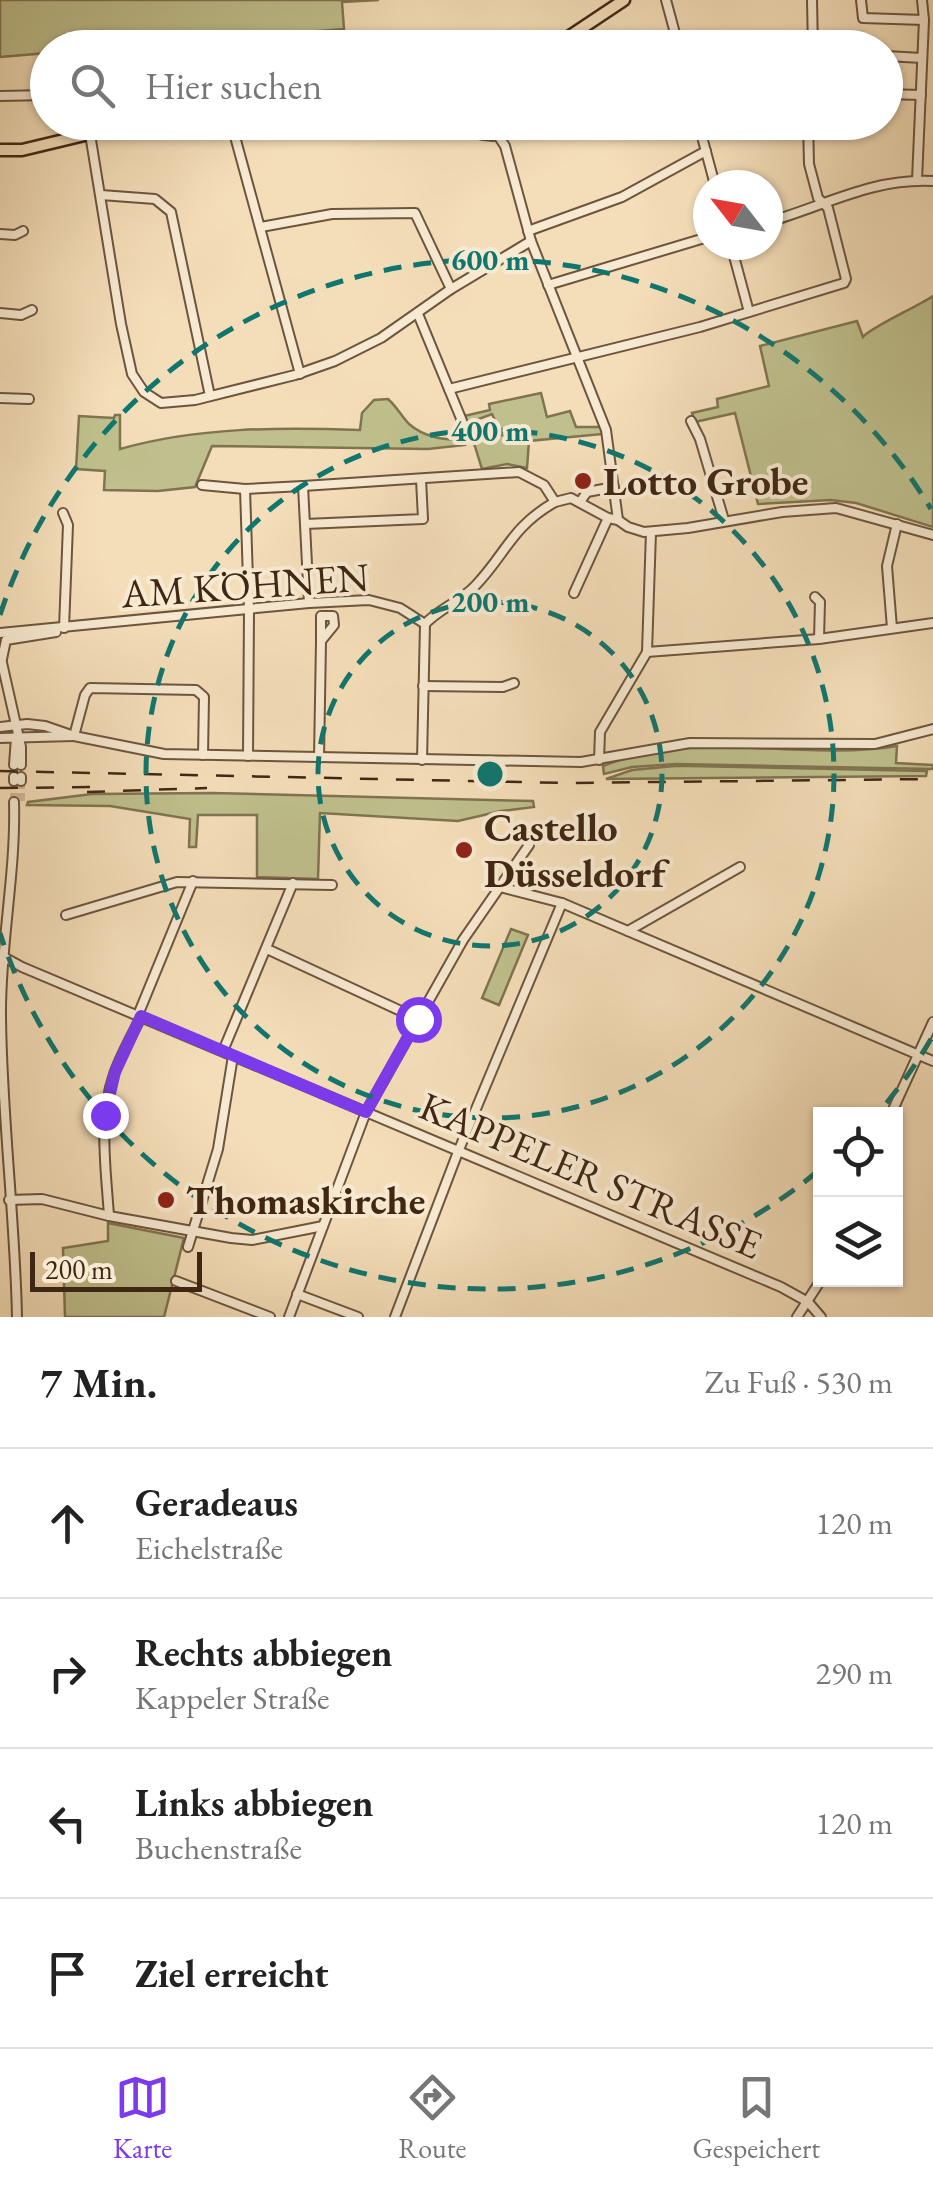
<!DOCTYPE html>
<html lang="de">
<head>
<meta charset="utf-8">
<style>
	:root { --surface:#fff; --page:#f2f2f2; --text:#222; --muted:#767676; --line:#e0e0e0; --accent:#7c3aed }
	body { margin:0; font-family:"EB Garamond",serif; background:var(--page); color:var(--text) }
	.controls { position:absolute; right:30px; bottom:30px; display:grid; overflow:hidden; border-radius:0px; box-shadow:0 2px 8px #0004 }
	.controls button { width:90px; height:90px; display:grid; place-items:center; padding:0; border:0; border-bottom:2px solid var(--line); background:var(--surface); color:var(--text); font:50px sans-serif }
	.compass { position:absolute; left:693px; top:170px; width:90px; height:90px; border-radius:50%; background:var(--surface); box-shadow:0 2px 8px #0004; rotate:301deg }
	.scale { position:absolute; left:30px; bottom:25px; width:172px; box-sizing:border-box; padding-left:10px; border:5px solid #402714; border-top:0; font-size:28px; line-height:35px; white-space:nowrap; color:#402714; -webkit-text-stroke:8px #f8ead2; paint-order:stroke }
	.stop { position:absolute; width:30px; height:30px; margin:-22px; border:8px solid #7c3aed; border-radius:50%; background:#fff }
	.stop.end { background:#7c3aed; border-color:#fff; box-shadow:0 2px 10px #0008 }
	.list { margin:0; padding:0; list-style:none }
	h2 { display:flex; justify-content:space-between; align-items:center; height:130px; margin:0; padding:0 40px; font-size:42px }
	h2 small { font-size:32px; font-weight:400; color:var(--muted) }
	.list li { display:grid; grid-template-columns:65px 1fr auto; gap:30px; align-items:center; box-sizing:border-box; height:150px; padding:0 40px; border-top:2px solid var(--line) }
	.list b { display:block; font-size:38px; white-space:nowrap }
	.list p { margin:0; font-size:32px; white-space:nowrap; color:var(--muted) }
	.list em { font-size:32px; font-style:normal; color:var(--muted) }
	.icon { flex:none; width:55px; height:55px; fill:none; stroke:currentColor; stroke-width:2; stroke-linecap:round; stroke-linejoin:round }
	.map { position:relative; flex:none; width:933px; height:1317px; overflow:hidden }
	.search { position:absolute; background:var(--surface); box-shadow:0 2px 8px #0004; left:30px; right:30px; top:30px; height:110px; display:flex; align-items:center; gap:25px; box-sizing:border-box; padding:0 35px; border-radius:55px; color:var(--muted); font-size:38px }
	.sheet { height:730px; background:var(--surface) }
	nav { display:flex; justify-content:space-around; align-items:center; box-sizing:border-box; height:140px; border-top:2px solid var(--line); background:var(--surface); font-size:28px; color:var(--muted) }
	nav a { display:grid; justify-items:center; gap:5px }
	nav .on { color:var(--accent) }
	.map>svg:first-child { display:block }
	.green { fill:#bfc08d; stroke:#807450; stroke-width:2.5 }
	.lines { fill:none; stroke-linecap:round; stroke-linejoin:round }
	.minor-tunnel { stroke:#d0b998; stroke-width:8; stroke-dasharray:8 4; stroke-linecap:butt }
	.minor-casing { stroke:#6d553d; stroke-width:12 }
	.major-casing { stroke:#402714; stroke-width:15 }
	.minor { stroke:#f8ead2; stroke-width:8 }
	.major { stroke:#f4deb9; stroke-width:10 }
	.rail { stroke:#402714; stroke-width:2.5; stroke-dasharray:18 18; stroke-linecap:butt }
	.route { stroke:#7c3aed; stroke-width:12 }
	.ring { fill:none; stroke:#0f766e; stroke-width:5; stroke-dasharray:18 12 }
	.poi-dot { fill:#8f2418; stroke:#f8ead2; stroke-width:4 }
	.labels { text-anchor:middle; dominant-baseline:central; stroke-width:8; stroke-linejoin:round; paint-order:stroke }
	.poi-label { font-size:40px; font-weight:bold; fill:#402714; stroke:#f8ead2; text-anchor:start }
	.street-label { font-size:40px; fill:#402714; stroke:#f8ead2 }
	.centre { fill:#0f766e; stroke:#f8ead2; stroke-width:5 }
	.ring-label { font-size:30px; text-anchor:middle; font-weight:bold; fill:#0f766e; stroke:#f8ead2; stroke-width:8; stroke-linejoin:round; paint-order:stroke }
</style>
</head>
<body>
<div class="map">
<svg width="933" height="1317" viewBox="0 0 933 1317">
	<rect width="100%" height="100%" fill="#f4deb9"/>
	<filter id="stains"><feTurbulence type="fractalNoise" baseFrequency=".002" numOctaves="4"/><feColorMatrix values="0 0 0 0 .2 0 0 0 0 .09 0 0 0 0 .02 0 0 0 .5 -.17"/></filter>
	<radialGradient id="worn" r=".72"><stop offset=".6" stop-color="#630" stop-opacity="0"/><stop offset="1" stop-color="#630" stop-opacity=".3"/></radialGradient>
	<!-- green -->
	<g class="green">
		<path d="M0,0h379l-37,2 2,27 -228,18 -68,1 -1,5 -47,4z"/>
		<path d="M933,296v231l-77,-24 -25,-3 -73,4 -23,-91 -40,9 -3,-9 26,-6 -1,-8 52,-13 -9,-40 97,-25 6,16c8,-10 54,-30 70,-41z"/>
		<path d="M541,393l6,24 23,-6 6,16h25l2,7 -74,7 -2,27 -20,-4 -25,5 -9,-29 29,-5 -10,-21 -24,9 -4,-7 26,-6 -1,-6z"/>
		<path d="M388,399c9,8 14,18 21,25 16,14 36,16 55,16l1,5 -37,4 -216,-3 -17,41 -37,4 -54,-1 1,-19 -29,-2 3,-53 35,2 1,-3h5v34c77,-22 161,-22 240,-19l2,-17 12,-13z"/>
		<path d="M897,746l-1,17 37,2v4l-257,-5 -44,3 -28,7 -1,-8c94,-38 197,-4 294,-20z"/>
		<path d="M675,766h14l238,5 -1,5 -320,3 26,-9z"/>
		<path d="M212,793l321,8 1,6 -33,4 -43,10 -138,-8 -2,66 -61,-2v-62h-59l-2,32h-7l1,-28 -80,-13 -83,-1 1,-3 64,-8z"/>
		<path d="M511,929l17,6 -29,70 -17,-7z"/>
		<path d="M108,1223l76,15 -20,79h-99l-2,-69 45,-7z"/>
	</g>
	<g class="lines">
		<!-- minor-tunnel -->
		<g class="minor-tunnel">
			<path d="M14,781v21"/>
			<path d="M21,781v21"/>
		</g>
		<defs>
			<g id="minor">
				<path d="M666,0l13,48"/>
				<path d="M812,0l1,48"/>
				<path d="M861,0l2,18 61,2"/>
				<path d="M886,56l36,2"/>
				<path d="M886,94l35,1"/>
				<path d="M0,96l48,-1"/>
				<path d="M231,122l69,252"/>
				<path d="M444,122c48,19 51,18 99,0"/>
				<path d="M489,122l16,24 26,95 75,189 12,90"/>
				<path d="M698,122l17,63"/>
				<path d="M858,122l1,7"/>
				<path d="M90,134l31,190 11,50 12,18 17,11 34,-3 100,-25 40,-14 46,-23 70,-49 80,-48"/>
				<path d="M917,180l7,-160 -2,-20"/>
				<path d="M101,195l54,4 16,13 39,184"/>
				<path d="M768,222c57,-16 103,-44 165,-41"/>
				<path d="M261,227l71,-13 83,-1 36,76"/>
				<path d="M528,231l94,-34 84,-46"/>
				<path d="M0,234l15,1 8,-4"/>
				<path d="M731,245l18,67"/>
				<path d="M548,285l160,-48"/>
				<path d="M0,313l21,2 11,-5"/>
				<path d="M418,314l49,119"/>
				<path d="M449,389l251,-62 144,-44 2,-4 -18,-71 -10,-10 -9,-34 -1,-42"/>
				<path d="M0,398l29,1"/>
				<path d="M691,421l9,18 24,81"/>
				<path d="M202,485l43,4 58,-3 216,-14 25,13 11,17 16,-4 37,20 10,2 10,7 16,5 44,-4 94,-16 54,-4 97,27"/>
				<path d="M303,486l6,117"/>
				<path d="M245,489l4,121 -1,146"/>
				<path d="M580,502l7,-10 27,-5"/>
				<path d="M63,513l5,12 -4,103"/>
				<path d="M305,524l118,-5 -2,-40"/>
				<path d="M574,593l34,-75"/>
				<path d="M815,597l5,5 -1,37"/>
				<path d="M892,628l-5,-62 10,-42"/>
				<path d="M0,633l309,-30 60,-3 31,8 25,16"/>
				<path d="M647,652l172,-13 114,-16"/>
				<path d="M0,654l21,93v18"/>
				<path d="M2,659l4,-19 50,-8"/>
				<path d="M423,686l80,1 11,-4"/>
				<path d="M0,727l27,-3 18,2 29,10 90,18 417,8 109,-19 185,1 58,-15"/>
				<path d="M74,736l11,-41 5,-7 106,2 8,7 -1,58"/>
				<path d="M0,738l74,-2"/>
				<path d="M319,758l2,-117 13,-16 -1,-9h-12v25"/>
				<path d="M422,760l3,-136c15,-16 35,-22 50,-38 31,-32 36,-59 80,-84"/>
				<path d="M599,760l1,-28 47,-80 4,-120"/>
				<path d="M14,765l2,-28"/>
				<path d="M14,777v4"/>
				<path d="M21,781v-4"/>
				<path d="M14,802c2,72 -14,143 -13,215 1,100 14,200 16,300"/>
				<path d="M500,887l62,16 371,158"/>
				<path d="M66,915l111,-33 155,3"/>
				<path d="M628,931l112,-64"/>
				<path d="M267,949l151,70"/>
				<path d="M0,955l22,12 759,320 27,15 13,15"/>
				<path d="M138,1015l55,-134"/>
				<path d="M223,1051l70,-168"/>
				<path d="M891,1114l42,-92"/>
				<path d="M9,1200l33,-1 67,17 122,22 21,2 71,-14"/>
				<path d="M109,1216c-3,-47 -11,-96 5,-142 7,-20 18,-39 27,-57"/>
				<path d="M188,1247l30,-98 15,-93"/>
				<path d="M176,1281l94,36"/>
				<path d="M297,1294l61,23"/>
				<path d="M289,1317l77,-205 97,-172 66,-95"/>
				<path d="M395,1317l63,-165 104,-249"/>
				<path d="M797,1317l24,-37"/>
			</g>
			<g id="major">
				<path d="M552,48l72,-48"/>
				<path d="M0,150h22l117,-28"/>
			</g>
		</defs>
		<!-- minor casing -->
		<use href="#minor" class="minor-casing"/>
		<!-- major casing -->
		<use href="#major" class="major-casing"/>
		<!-- minor -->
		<use href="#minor" class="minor"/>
		<!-- major -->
		<use href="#major" class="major"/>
		<!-- rail -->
		<g class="rail">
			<path d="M0,771l566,12 367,-4"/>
			<path d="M0,788l100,-1"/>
			<path d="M87,792l120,-4"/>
		</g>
	</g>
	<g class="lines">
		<!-- route -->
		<path class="route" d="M105,1115l10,-43 26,-56 225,96 52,-93"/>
	</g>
	<!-- distance rings -->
	<g class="ring">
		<circle cx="490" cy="774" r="172"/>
		<circle cx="490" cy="774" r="344"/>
		<path d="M931 1039A515 515 0 0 1 879 1112M818 1171A515 515 0 0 1 0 933M0 615A515 515 0 0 1 931 509"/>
	</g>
	<!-- markers -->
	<g class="poi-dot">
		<circle cx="583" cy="481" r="10"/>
		<circle cx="464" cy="850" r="10"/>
		<circle cx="166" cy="1200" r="10"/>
	</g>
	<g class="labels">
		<!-- poi labels -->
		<g class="poi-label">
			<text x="603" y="481">Lotto Grobe</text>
			<text x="484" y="827">Castello<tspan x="484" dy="46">Düsseldorf</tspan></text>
			<text x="186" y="1200">Thomaskirche</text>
		</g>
		<!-- street labels -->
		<g class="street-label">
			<text transform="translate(245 585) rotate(-4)">AM KÖHNEN</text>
			<text transform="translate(591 1175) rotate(23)">KAPPELER STRASSE</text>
		</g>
	</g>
	<circle cx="490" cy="774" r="15" class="centre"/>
	<g class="ring-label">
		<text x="490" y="270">600 m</text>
		<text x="490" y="441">400 m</text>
		<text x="490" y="612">200 m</text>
	</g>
	<rect width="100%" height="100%" filter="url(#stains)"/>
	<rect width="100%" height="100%" fill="url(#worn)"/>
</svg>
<div class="controls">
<button><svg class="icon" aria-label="locate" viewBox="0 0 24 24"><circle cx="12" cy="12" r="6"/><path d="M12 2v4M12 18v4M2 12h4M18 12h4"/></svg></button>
<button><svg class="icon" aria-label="layers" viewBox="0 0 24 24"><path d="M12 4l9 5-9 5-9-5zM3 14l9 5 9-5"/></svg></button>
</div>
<svg class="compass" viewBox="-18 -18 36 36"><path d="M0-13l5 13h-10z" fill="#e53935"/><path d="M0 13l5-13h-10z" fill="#767676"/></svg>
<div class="scale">200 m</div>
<div class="stop" style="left:418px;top:1019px"></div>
<div class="stop end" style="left:105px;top:1115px"></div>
<div class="search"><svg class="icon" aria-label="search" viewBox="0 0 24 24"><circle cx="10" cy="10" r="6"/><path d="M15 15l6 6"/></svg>Hier suchen</div>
</div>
<section class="sheet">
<h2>7 Min.<small>Zu Fuß · 530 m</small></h2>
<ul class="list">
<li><svg class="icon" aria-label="ahead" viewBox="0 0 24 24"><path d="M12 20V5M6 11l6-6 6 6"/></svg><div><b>Geradeaus</b><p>Eichelstraße</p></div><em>120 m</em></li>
<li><svg class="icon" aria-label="right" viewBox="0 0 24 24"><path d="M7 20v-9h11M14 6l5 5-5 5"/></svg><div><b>Rechts abbiegen</b><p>Kappeler Straße</p></div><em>290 m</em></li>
<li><svg class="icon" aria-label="left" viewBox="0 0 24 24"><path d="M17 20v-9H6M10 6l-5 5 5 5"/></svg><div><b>Links abbiegen</b><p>Buchenstraße</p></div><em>120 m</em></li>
<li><svg class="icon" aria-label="arrive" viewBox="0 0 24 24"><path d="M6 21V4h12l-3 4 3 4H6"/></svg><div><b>Ziel erreicht</b></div></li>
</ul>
</section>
<nav>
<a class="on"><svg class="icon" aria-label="map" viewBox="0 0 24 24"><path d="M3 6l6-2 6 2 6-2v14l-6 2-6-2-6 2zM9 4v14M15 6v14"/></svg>Karte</a>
<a><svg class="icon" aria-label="directions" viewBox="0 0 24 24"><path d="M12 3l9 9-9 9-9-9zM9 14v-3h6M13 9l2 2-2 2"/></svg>Route</a>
<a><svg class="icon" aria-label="saved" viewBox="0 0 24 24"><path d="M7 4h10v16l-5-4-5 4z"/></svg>Gespeichert</a>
</nav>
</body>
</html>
